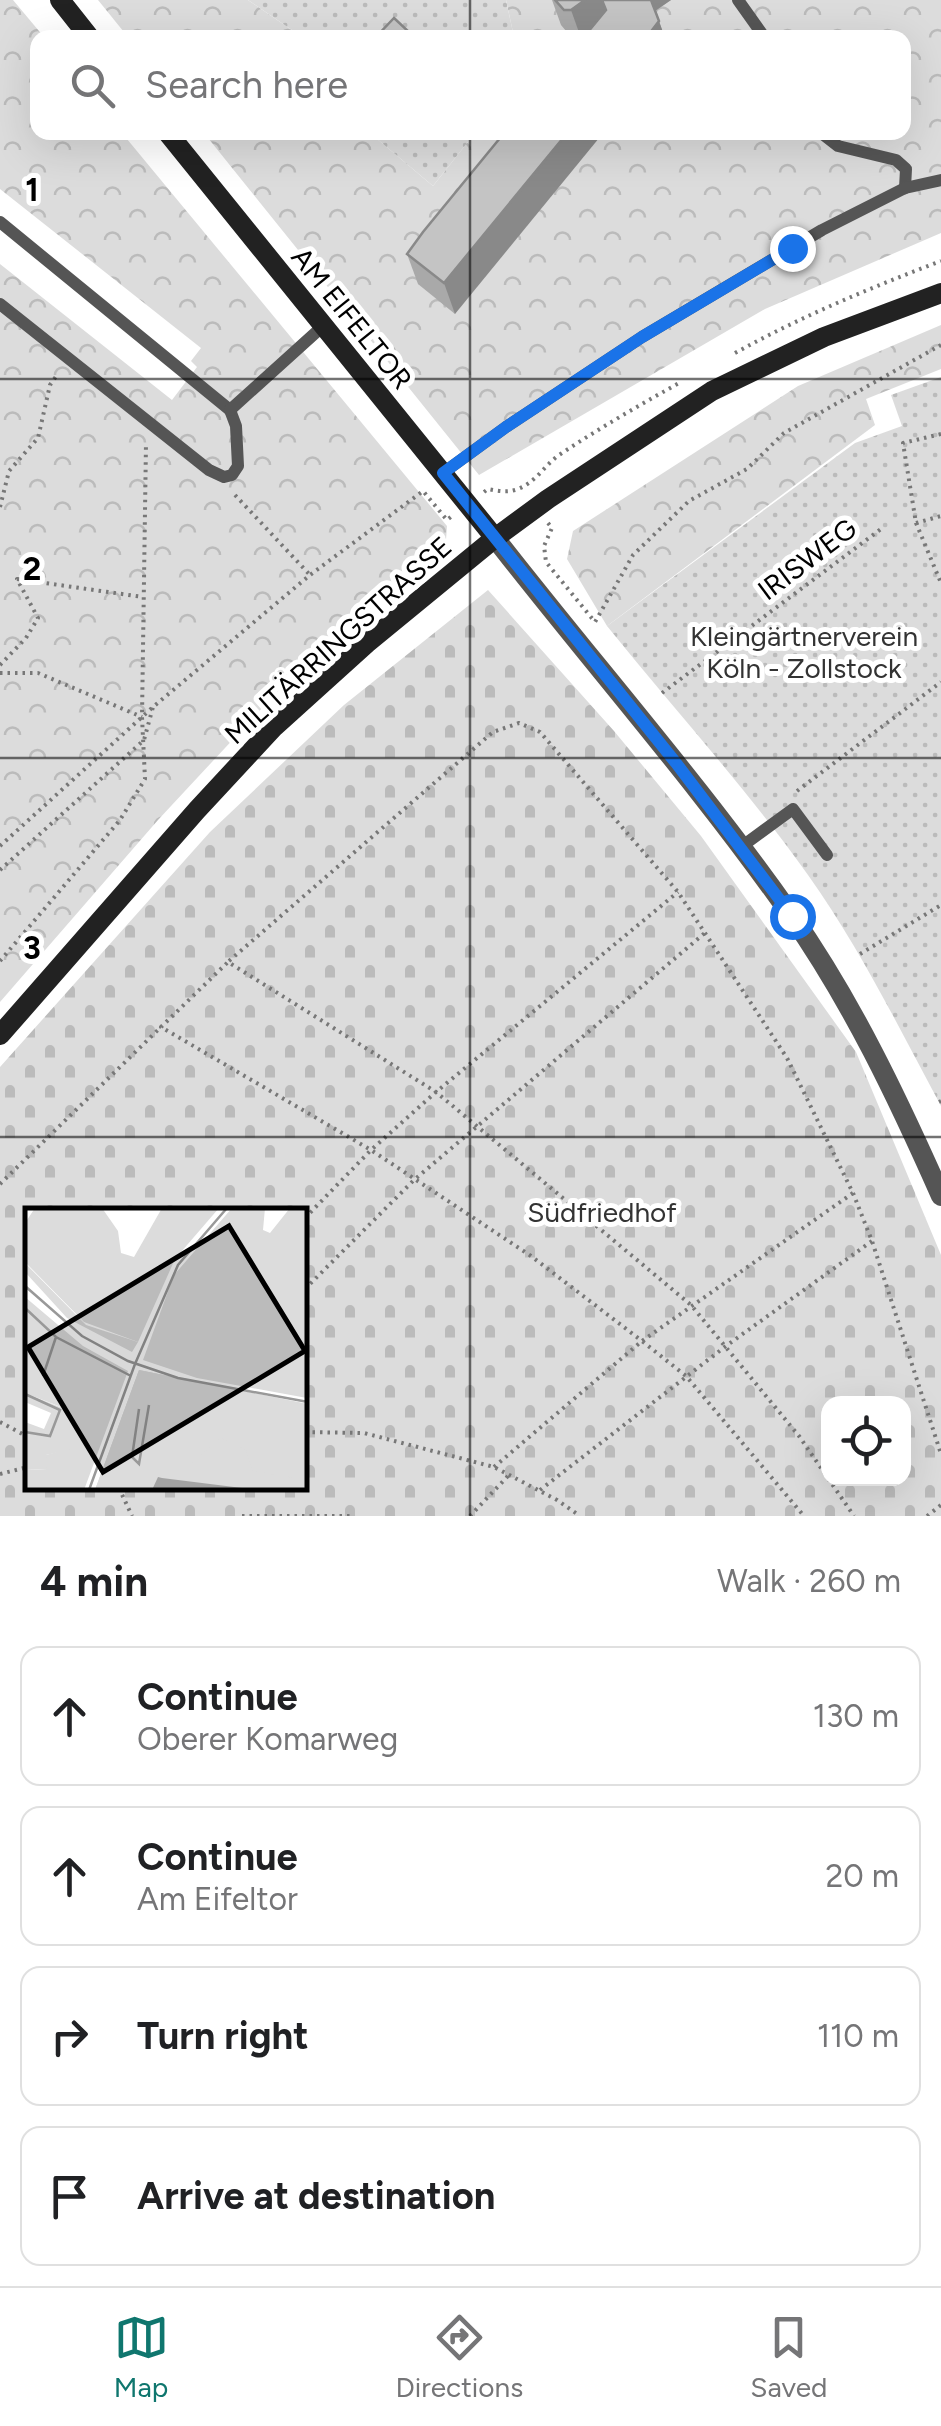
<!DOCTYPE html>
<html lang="en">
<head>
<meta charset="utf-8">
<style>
	:root { --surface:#fff; --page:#f6f6f6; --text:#202124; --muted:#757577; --line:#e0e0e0; --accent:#0f766e }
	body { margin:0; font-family:Figtree,sans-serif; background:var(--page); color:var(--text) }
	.controls { position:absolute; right:30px; bottom:30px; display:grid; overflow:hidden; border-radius:20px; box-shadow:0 10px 40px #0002 }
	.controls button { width:90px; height:90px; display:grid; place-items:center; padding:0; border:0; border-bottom:2px solid var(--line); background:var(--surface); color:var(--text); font:50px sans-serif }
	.stop { position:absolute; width:30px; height:30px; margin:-22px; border:8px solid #1a73e8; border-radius:50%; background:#fff }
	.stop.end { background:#1a73e8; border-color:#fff; box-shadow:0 2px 10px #0008 }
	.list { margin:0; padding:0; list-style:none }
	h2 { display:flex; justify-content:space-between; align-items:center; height:130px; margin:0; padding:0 40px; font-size:42px }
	h2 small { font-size:32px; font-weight:400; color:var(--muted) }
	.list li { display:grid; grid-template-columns:65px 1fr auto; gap:30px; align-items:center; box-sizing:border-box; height:140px; margin:0 20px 20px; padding:0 20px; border:2px solid var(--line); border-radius:20px }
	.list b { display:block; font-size:38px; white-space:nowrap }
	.list p { margin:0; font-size:32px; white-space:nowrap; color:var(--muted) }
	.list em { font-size:32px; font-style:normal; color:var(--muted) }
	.icon { flex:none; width:55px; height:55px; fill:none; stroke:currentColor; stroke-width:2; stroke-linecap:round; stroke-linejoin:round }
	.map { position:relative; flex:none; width:941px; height:1516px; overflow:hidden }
	.search { position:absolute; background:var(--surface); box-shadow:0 10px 40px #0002; left:30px; right:30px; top:30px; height:110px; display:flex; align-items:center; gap:25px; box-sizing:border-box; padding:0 35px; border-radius:20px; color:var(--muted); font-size:38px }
	.sheet { height:770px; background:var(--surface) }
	nav { display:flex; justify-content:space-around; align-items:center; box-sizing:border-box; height:140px; border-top:2px solid var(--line); background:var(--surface); font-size:28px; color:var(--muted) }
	nav a { display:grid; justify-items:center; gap:5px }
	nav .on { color:var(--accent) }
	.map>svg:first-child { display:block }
	.forest { fill:url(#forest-crowns) }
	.cemetery { fill:url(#cemetery-stones); fill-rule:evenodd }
	.garden { fill:url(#garden-dots) }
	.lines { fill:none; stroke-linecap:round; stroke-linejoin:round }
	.path { stroke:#777; stroke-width:4; stroke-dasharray:2.5 5; stroke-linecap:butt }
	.service { stroke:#555; stroke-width:12 }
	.tertiary { stroke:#555; stroke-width:20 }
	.secondary { stroke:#222; stroke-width:20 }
	.wall { fill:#a9a9a9 }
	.shaded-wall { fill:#898989 }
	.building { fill:#c4c4c4; stroke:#898989; stroke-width:2.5 }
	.route { stroke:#1a73e8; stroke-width:12 }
	.grid { fill:none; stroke:#000; stroke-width:2.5; stroke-opacity:0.55 }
	.labels { text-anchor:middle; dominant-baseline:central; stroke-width:10; stroke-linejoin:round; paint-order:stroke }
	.street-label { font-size:28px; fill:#000; stroke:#fff }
	.park-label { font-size:28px; fill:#333; stroke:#fff }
	.inset-road { fill:none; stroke:#999; stroke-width:2.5 }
	.view { fill:#000; fill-opacity:0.15; stroke:#000; stroke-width:5 }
	.inset-edge { fill:none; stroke:#000; stroke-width:5 }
	.grid-label { font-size:32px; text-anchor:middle; font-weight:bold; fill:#000; stroke:#fff; stroke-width:10; stroke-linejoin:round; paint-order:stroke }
</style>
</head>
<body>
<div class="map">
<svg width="941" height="1516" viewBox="0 0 941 1516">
	<defs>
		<pattern id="forest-crowns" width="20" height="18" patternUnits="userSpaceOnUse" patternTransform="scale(2.5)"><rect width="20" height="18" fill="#dcdcdc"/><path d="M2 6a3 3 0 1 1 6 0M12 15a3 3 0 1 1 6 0" fill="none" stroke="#bbb"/></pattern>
		<pattern id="cemetery-stones" width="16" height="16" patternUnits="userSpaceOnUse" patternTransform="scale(2.5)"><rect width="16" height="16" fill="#dcdcdc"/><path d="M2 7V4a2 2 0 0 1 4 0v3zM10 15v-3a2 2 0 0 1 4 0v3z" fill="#bbb"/></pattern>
		<pattern id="garden-dots" width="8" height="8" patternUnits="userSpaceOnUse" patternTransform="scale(2.5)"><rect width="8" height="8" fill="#dcdcdc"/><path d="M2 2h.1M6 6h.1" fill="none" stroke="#bbb" stroke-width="1.8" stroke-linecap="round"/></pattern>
	</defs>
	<rect width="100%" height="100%" fill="#fff"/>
	<!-- forest -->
	<g class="forest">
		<path d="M0,0h13l31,37 -6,1v94l84,1 325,393 -1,14 -11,15 -144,122 -133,143 -158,182v-738l172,136 25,-33 -6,-6 10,-13 -201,-159z"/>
		<path d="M98,0h150l54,37h-174z"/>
		<path d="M506,0h435v233l-176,76 -286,166 -275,-342h166l63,53 42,-53 429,-1v-94l-390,-1z"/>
		<path d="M941,325v44l-75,30 9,26 -268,201 -40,-67 6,-28 225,-145z"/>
	</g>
	<!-- cemetery -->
	<path class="cemetery" d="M488,590l126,141 87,105 155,216 85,203v261h-941v-449l210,-235 134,-127zM28,1211h277v277h-277zM828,1404h76v74h-76z"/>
	<!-- garden -->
	<g class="garden">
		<path d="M248,0h258l8,37h-212z"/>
		<path d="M370,133h105l-42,53z"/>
		<path d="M941,377v729c-42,-78 -81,-158 -133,-231 -62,-87 -134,-166 -201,-249l248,-183 47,-17 -11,-31z"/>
	</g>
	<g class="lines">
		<!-- path -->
		<g class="path">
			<path d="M735,353c67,-37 135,-65 206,-92"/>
			<path d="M941,434l-38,9 13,80 25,60"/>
			<path d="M484,492l4,-3c10,2 20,4 30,0 18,-7 26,-23 41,-34 39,-26 79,-49 120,-72"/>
			<path d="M235,495l75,80"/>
			<path d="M0,507l9,-36 29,-33 12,-53 7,-10"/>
			<path d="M548,523l4,5 -8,18 2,16 49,60 38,-67 56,-54 58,-32 37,-36 157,-88"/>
			<path d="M916,523l25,-7"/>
			<path d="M0,665l26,-27 12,-20 -21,-39 126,18"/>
			<path d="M0,673h38l104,44"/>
			<path d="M662,693l219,-164"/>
			<path d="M797,791l144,-109"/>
			<path d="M0,846l153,-139 157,-132 113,-84 24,29 5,-4"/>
			<path d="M0,870l144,-130 9,-33"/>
			<path d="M860,954l81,-49"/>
			<path d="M0,961l120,-141 25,-41 -3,-62 4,-274"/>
			<path d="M229,961l264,-229 26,-9 21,9 138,160 109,166 66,135 19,48 69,213"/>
			<path d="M939,1102l2,-1"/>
			<path d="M0,1184l161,-157"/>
			<path d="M853,1193l-211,148 -111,-85 -160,-106 -210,-123 67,-65 208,130 255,213 108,131 55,80"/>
			<path d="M305,1218l66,-68 65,-58 242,-200"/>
			<path d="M305,1289l109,-109 292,-248"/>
			<path d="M0,1422l28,15"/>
			<path d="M305,1432l59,1 130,34 63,33 23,16"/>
			<path d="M494,1467l148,-126 44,35 118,140"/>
			<path d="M0,1474l28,-7"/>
			<path d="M119,1488l13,28"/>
			<path d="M540,1490l186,-144 146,-105"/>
			<path d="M242,1516h110"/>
			<path d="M470,1516l38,-40"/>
			<path d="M927,1516l14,-11"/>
		</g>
		<!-- service -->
		<g class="service">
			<path d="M738,0l27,38"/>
			<path d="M820,132l18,14 58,14 10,9 -1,19"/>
			<path d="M0,222l230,188"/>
			<path d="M0,304l209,166 15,7 8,-2 6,-9 -2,-40 -6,-16"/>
			<path d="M230,410l93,-84"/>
			<path d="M443,473l63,-46 136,-90 180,-107 83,-42 36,-8"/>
			<path d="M741,847l52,-38 34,46"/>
		</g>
		<!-- tertiary -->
		<path class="tertiary" d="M495,538c98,126 204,246 296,377 61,87 107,184 150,281"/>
		<!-- secondary -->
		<g class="secondary">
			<path d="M60,0l30,38"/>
			<path d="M167,132l328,406"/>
			<path d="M0,1035l197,-225 77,-83 93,-84 128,-105 53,-39 164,-108 112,-54 117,-44"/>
		</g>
	</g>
	<!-- wall -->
	<g class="wall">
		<path d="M552,0h119l-16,11 10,27h-93l-11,-13z"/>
		<path d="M505,132l-50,182 -37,-30 -11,-30z"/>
	</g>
	<!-- shaded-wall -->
	<g class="shaded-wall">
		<path d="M585,0h17l8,21 -24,17h-5l-10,-28z"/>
		<path d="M651,0h20l-16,11z"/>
		<path d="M659,21l6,17h-19z"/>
		<path d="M568,132h36l-149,182 -11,-31z"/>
	</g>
	<!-- building -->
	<g class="building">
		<path d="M555,0h30l-14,10h-7z"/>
		<path d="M602,0h49l8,21 -13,17h-63l23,-28z"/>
		<path d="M394,18l15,14 -5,6h-29z"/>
		<path d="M505,132h63l-124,151 -37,-29 16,-22z"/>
	</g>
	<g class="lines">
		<!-- route -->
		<path class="route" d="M792,248l-150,89 -136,90 -63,46 233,290 116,153"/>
	</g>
	<!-- grid -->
	<path class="grid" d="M470,0v38M470,132v1384M0,379h941M0,758h941M0,1137h941"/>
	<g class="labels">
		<!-- street labels -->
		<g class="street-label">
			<text transform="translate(352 318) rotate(51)">AM EIFELTOR</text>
			<text transform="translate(807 559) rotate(-37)">IRISWEG</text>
			<text transform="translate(338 640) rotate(-42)">MILITÄRRINGSTRASSE</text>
		</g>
		<!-- park labels -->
		<g class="park-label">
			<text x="804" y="636">Kleingärtnerverein<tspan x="804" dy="32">Köln - Zollstock</tspan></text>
			<text x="602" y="1212">Südfriedhof</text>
		</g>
	</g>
	<!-- overview -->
	<g transform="translate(25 1208)">
		<rect width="282" height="282" fill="#fff"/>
		<path d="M114,162l168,34v86h-212z" fill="#dcdcdc"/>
		<path d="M0,55l61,62 52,17 -6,10 -65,-34 -42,-46zM0,89l58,49 45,25 -44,119h-59v-21l21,1v-15l28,-8 19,-46 -32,6 -36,-14zM114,162l168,34v76l-54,-9 -7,-21 -25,-12 -31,26 -22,-2 -16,28h-57z" fill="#dcdcdc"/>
		<path d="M207,0h33l-2,22 7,3 20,-25h17v190l-110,-20 -54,-18 31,-85z" fill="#dcdcdc"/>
		<path d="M10,0h67l16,23 3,22 13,4 28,-49h57l-44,51 -37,83 -54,-20 -59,-60v-39zM0,185l35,14 11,-10 22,3 2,20 -1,8 -10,-1 -1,20 -37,8 1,15 -22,-1v-47l19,7 7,-16 -26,-11z" fill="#dcdcdc"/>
		<path d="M133,269l4,1 95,12h-105z" fill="#a3a3a3"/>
		<path class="inset-road" d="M0,78l57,50 46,25 50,17 130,24M0,100l31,29 75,39M110,156l43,-99 49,-57M18,168l13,-39M0,186l35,16 -10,26 -25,-4M114,201l-7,48 7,7 10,-59M64,282l46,-126"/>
		<path class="view" d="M204,18l76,125 -202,121 -75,-125z"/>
		<rect width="282" height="282" class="inset-edge"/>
	</g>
	<g class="grid-label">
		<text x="32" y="201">1</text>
		<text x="32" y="580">2</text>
		<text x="32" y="959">3</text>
	</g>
</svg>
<div class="controls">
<button><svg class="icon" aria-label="locate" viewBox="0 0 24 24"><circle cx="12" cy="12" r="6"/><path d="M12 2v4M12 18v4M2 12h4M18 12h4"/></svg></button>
</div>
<div class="stop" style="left:792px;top:916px"></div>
<div class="stop end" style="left:792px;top:248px"></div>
<div class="search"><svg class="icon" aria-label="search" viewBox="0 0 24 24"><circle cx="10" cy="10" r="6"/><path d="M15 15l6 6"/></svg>Search here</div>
</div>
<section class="sheet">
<h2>4 min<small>Walk · 260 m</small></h2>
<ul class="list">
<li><svg class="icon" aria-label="ahead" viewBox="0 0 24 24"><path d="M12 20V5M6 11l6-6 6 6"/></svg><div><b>Continue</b><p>Oberer Komarweg</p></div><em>130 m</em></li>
<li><svg class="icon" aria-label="ahead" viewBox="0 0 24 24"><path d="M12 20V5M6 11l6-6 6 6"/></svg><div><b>Continue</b><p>Am Eifeltor</p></div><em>20 m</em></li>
<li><svg class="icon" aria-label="right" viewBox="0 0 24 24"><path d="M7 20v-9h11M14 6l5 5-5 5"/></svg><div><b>Turn right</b></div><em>110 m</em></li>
<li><svg class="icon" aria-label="arrive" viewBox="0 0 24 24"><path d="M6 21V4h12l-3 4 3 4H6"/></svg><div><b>Arrive at destination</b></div></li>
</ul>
</section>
<nav>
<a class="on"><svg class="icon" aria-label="map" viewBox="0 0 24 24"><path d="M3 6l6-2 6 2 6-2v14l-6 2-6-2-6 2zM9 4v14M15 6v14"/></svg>Map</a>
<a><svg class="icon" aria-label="directions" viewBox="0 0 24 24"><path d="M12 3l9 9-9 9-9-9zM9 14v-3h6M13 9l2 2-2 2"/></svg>Directions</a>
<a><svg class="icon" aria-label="saved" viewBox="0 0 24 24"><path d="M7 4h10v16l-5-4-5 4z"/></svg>Saved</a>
</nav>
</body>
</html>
